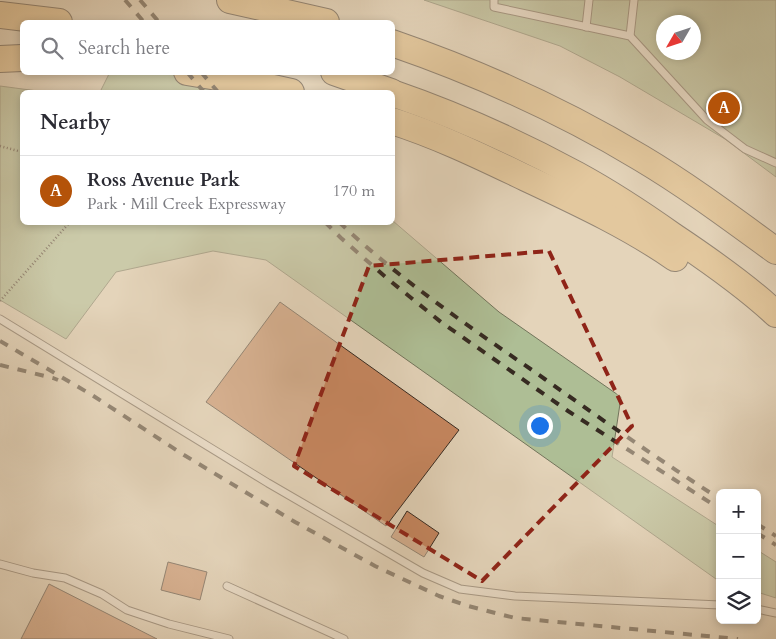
<!DOCTYPE html>
<html lang="en">
<head>
<meta charset="utf-8">
<style>
	:root { --surface:#fff; --page:#f2f2f3; --text:#2b2b33; --muted:#7c7c81; --line:#e1e1e2; --accent:#b45309 }
	body { margin:0; font-family:Cardo,serif; background:var(--page); color:var(--text) }
	.controls { position:absolute; right:15px; bottom:15px; display:grid; overflow:hidden; border-radius:8px; box-shadow:0 2px 8px #0003 }
	.controls button { width:45px; height:45px; display:grid; place-items:center; padding:0; border:0; border-bottom:1px solid var(--line); background:var(--surface); color:var(--text); font:25px sans-serif }
	.compass { position:absolute; left:656px; top:15px; width:45px; height:45px; border-radius:50%; background:var(--surface); box-shadow:0 2px 8px #0003; rotate:231deg }
	.you { position:absolute; left:539px; top:425px; width:18px; height:18px; margin:-12px; border:4px solid #fff; border-radius:50%; background:#1a73e8; box-shadow:0 0 0 8px #1a73e833 }
	.badge { display:grid; place-items:center; width:32px; height:32px; border-radius:50%; background:var(--accent); color:#fff; font-size:16px; font-weight:700 }
	.pin { position:absolute; translate:-50% -50%; border:2px solid #fff; box-shadow:0 1px 5px #0006 }
	.list { margin:0; padding:0; list-style:none }
	h2 { display:flex; justify-content:space-between; align-items:center; height:65px; margin:0; padding:0 20px; font-size:21px }
	h2 small { font-size:16px; font-weight:400; color:var(--muted) }
	.list li { display:grid; grid-template-columns:32px 1fr auto; gap:15px; align-items:center; box-sizing:border-box; height:70px; padding:0 20px; border-top:1px solid var(--line) }
	.list b { display:block; font-size:19px; white-space:nowrap }
	.list p { margin:0; font-size:16px; white-space:nowrap; color:var(--muted) }
	.list em { font-size:16px; font-style:normal; color:var(--muted) }
	.icon { flex:none; width:28px; height:28px; fill:none; stroke:currentColor; stroke-width:2; stroke-linecap:round; stroke-linejoin:round }
	.map { position:relative; flex:none; width:776px; height:639px; overflow:hidden }
	.search { position:absolute; background:var(--surface); box-shadow:0 2px 8px #0003; left:20px; top:20px; width:375px; height:55px; display:flex; align-items:center; gap:12px; box-sizing:border-box; padding:0 18px; border-radius:8px; color:var(--muted); font-size:19px }
	.panel { position:absolute; background:var(--surface); box-shadow:0 2px 8px #0003; left:20px; top:90px; width:375px; height:135px; border-radius:8px }
	.map>svg:first-child { display:block }
	.green { fill:#aebe95; stroke:#72745b; fill-rule:evenodd }
	.building { fill:#c78760; stroke:#362a21 }
	.lines { fill:none; stroke-linecap:round; stroke-linejoin:round }
	.lane-casing { stroke:#625447; stroke-width:9 }
	.highway-casing { stroke:#362a21; stroke-width:28 }
	.path { stroke:#362a21; stroke-width:2.5; stroke-dasharray:1 2.5; stroke-linecap:butt }
	.lane { stroke:#ede3d2; stroke-width:7 }
	.highway { stroke:#e2ba7d; stroke-width:26 }
	.rail { stroke:#362a21; stroke-width:4; stroke-dasharray:9 9; stroke-linecap:butt }
	.marked { fill:none; stroke:#8f2418; stroke-width:4; stroke-dasharray:10 6; stroke-linejoin:round }
</style>
</head>
<body>
<div class="map">
<svg width="776" height="639" viewBox="0 0 776 639">
	<rect width="100%" height="100%" fill="#e4d4ba"/>
	<filter id="stains"><feTurbulence type="fractalNoise" baseFrequency=".004" numOctaves="4"/><feColorMatrix values="0 0 0 0 .2 0 0 0 0 .09 0 0 0 0 .02 0 0 0 .5 -.17"/></filter>
	<radialGradient id="worn" r=".72"><stop offset=".6" stop-color="#630" stop-opacity="0"/><stop offset="1" stop-color="#630" stop-opacity=".3"/></radialGradient>
	<!-- green -->
	<g class="green">
		<path d="M424,0h352v177l-51,-38 -105,-62 -60,-31zM664,22h30v30h-30z"/>
		<path d="M110,72l124,1 47,19h-181z"/>
		<path d="M0,86l45,6h-23v130h370l1,-1 106,91 122,85 -9,60 108,70v54l-4,-2 -450,-319 -53,-9 -97,21 -50,67 -66,-39z"/>
		<path d="M757,550l19,12v36l-19,-6z"/>
	</g>
	<!-- building -->
	<g class="building">
		<path d="M280,302l179,128 -73,96 -180,-124z"/>
		<path d="M407,511l32,22 -15,24 -33,-20z"/>
		<path d="M168,562l39,10 -7,28 -39,-10z"/>
		<path d="M49,584l108,55h-136z"/>
	</g>
	<g class="lines">
		<defs>
			<g id="lane">
				<path d="M494,0v7l136,29 77,84 38,29 31,14"/>
				<path d="M586,27l3,-27"/>
				<path d="M630,36l4,-36"/>
				<path d="M0,319l268,164 155,90 37,16 55,7 205,9"/>
				<path d="M0,564l33,9 32,5 37,16 25,16 42,14 60,15"/>
				<path d="M227,586l117,53"/>
				<path d="M757,609l19,4"/>
			</g>
			<g id="highway">
				<path d="M230,0l96,22"/>
				<path d="M0,15l59,7"/>
				<path d="M392,43c87,30 171,68 249,115 47,28 91,61 135,93"/>
				<path d="M0,59l22,-1"/>
				<path d="M187,72l54,9 50,11"/>
				<path d="M334,72l57,20"/>
				<path d="M392,93c64,22 126,50 185,82 33,18 65,39 96,61 36,24 72,49 103,78"/>
				<path d="M392,121c47,15 90,36 134,57 51,24 103,48 149,80"/>
			</g>
		</defs>
		<!-- lane casing -->
		<use href="#lane" class="lane-casing"/>
		<!-- highway casing -->
		<use href="#highway" class="highway-casing"/>
		<!-- path -->
		<g class="path">
			<path d="M0,146l22,6"/>
			<path d="M0,301l70,-79"/>
		</g>
		<!-- lane -->
		<use href="#lane" class="lane"/>
		<!-- highway -->
		<use href="#highway" class="highway"/>
		<!-- rail -->
		<g class="rail">
			<path d="M125,0l19,22"/>
			<path d="M140,0l19,22"/>
			<path d="M187,72l17,20"/>
			<path d="M201,72l17,20"/>
			<path d="M325,222l16,16 48,42 52,42 127,89 152,98"/>
			<path d="M339,222c59,56 126,102 193,148 62,44 124,88 188,129"/>
			<path d="M0,341l92,54 92,60 111,67 80,44 64,30 29,10 47,12 223,21"/>
			<path d="M0,365l53,13 5,2"/>
			<path d="M757,524l19,12"/>
			<path d="M757,533l19,12"/>
		</g>
	</g>
	<!-- marked area -->
	<path d="M0 0H776V639H0ZM549,251l83,175 -150,155 -188,-115 75,-200z" fill="#e4d4ba" fill-opacity=".55" fill-rule="evenodd"/>
	<path class="marked" d="M549,251l83,175 -150,155 -188,-115 75,-200z"/>
	<rect width="100%" height="100%" filter="url(#stains)"/>
	<rect width="100%" height="100%" fill="url(#worn)"/>
</svg>
<div class="controls">
<button>+</button>
<button>−</button>
<button><svg class="icon" aria-label="layers" viewBox="0 0 24 24"><path d="M12 4l9 5-9 5-9-5zM3 14l9 5 9-5"/></svg></button>
</div>
<svg class="compass" viewBox="-18 -18 36 36"><path d="M0-13l5 13h-10z" fill="#e53935"/><path d="M0 13l5-13h-10z" fill="#7c7c81"/></svg>
<div class="you"></div>
<div class="pin badge" style="left:724px;top:108px">A</div>
<div class="search"><svg class="icon" aria-label="search" viewBox="0 0 24 24"><circle cx="10" cy="10" r="6"/><path d="M15 15l6 6"/></svg>Search here</div>
<section class="panel">
<h2>Nearby<small></small></h2>
<ul class="list">
<li><span class="badge">A</span><div><b>Ross Avenue Park</b><p>Park · Mill Creek Expressway</p></div><em>170 m</em></li>
</ul>
</section>
</div>
</body>
</html>
